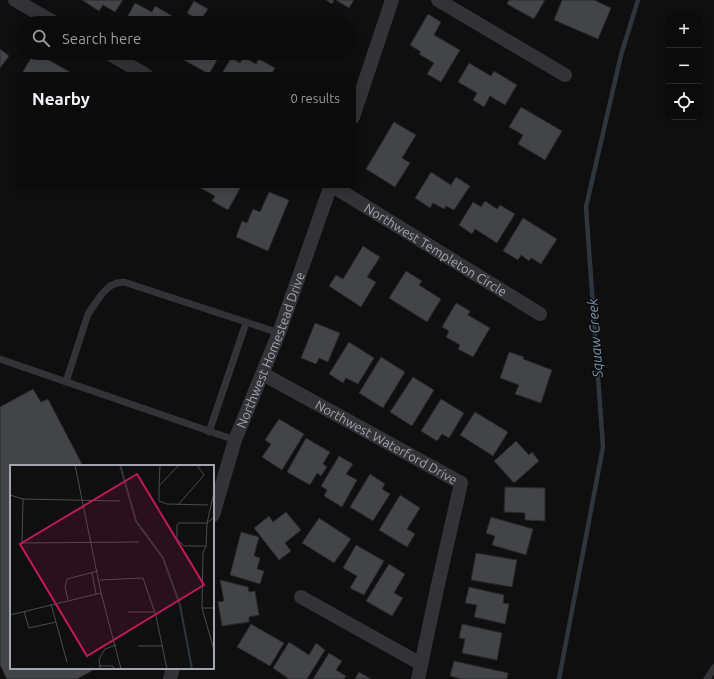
<!DOCTYPE html>
<html lang="en">
<head>
<meta charset="utf-8">
<style>
	:root { --surface:#0b0b0c; --page:#141415; --text:#f1f3f6; --muted:#9a9b9d; --line:#2b2b2d }
	body { margin:0; font-family:Ubuntu,sans-serif; background:var(--page); color:var(--text) }
	.controls { position:absolute; right:12px; top:12px; display:grid; overflow:hidden; border-radius:8px; box-shadow:0 2px 10px #0003 }
	.controls button { width:36px; height:36px; display:grid; place-items:center; padding:0; border:0; border-bottom:1px solid var(--line); background:var(--surface); color:var(--text); font:20px sans-serif }
	.list { margin:0; padding:0; list-style:none }
	h2 { display:flex; justify-content:space-between; align-items:center; height:52px; margin:0; padding:0 16px; font-size:17px }
	h2 small { font-size:13px; font-weight:400; color:var(--muted) }
	.icon { flex:none; width:22px; height:22px; fill:none; stroke:currentColor; stroke-width:2; stroke-linecap:round; stroke-linejoin:round }
	.map { position:relative; flex:none; width:714px; height:679px; overflow:hidden }
	.search { position:absolute; background:var(--surface); box-shadow:0 2px 10px #0003; left:16px; top:16px; width:340px; height:44px; display:flex; align-items:center; gap:10px; box-sizing:border-box; padding:0 14px; border-radius:22px; color:var(--muted); font-size:15px }
	.panel { position:absolute; background:var(--surface); box-shadow:0 2px 10px #0003; left:16px; top:72px; width:340px; height:116px; border-radius:8px }
	.map>svg:first-child { display:block }
	.lines { fill:none; stroke-linecap:round; stroke-linejoin:round }
	.stream { stroke:#2e353c; stroke-width:4.5 }
	.building { fill:#434448; stroke:#29292c }
	.lane { stroke:#333337; stroke-width:7 }
	.street { stroke:#333337; stroke-width:14 }
	.labels { text-anchor:middle; dominant-baseline:central; stroke-width:3; stroke-linejoin:round; paint-order:stroke }
	.street-label { font-size:13px; fill:#a1a6b0; stroke:#0a0a0b }
	.water-label { font-size:14px; font-style:italic; fill:#7a93a9; stroke:#0a0a0b }
	.inset-river { fill:none; stroke:#2e353c; stroke-width:2 }
	.inset-road { fill:none; stroke:#494b50; stroke-width:1 }
	.view { fill:#c2185b; fill-opacity:0.15; stroke:#c2185b; stroke-width:2 }
	.inset-edge { fill:none; stroke:#a1a6b0; stroke-width:2 }
</style>
</head>
<body>
<div class="map">
<svg width="714" height="679" viewBox="0 0 714 679">
	<rect width="100%" height="100%" fill="#0f0f10"/>
	<g class="lines">
		<!-- stream -->
		<path class="stream" d="M559,679l44,-232 -17,-240 35,-152 17,-55"/>
	</g>
	<!-- building -->
	<g class="building">
		<path d="M82,0h41l-8,12 -12,-7 -4,6z"/>
		<path d="M326,0h8l-2,4z"/>
		<path d="M336,0h18l-5,8z"/>
		<path d="M509,0h36l-11,19 -27,-15z"/>
		<path d="M562,0h32l17,8 -13,31 -44,-19z"/>
		<path d="M194,1l14,8 -8,12 -13,-8z"/>
		<path d="M135,3l17,9 3,-6 24,14 -2,3h-53z"/>
		<path d="M428,14l13,8 -7,13 26,15 -19,32 -14,-8 7,-11 -15,-9 2,-2 -11,-7z"/>
		<path d="M0,49l9,7 -9,12z"/>
		<path d="M34,53h2l34,19 -2,3h-47z"/>
		<path d="M176,53h45l-12,21 -34,-19z"/>
		<path d="M244,57l12,7 3,-5 16,9 -4,7h-50l10,-17 9,5z"/>
		<path d="M469,63l22,13 3,-5 23,14 -12,20 -15,-9 -6,11 -11,-7 4,-7 -19,-11z"/>
		<path d="M521,107l41,24 -17,29 -27,-16 5,-9 -14,-8z"/>
		<path d="M394,122l22,13 -14,23 8,5 -15,24 -29,-18z"/>
		<path d="M431,172l20,13 5,-8 14,9 -16,24 -8,-4 -2,3 -11,-6 -3,5 -15,-10z"/>
		<path d="M197,185h45l-14,25 -16,-9 3,-5 -18,-10z"/>
		<path d="M269,192l20,8 -21,51 -32,-14 6,-16 5,2 6,-14 7,3z"/>
		<path d="M485,201l12,8 3,-4 15,9 -18,29 -22,-14 -3,5 -13,-9 14,-23 8,5z"/>
		<path d="M523,218l34,21 -16,25 -10,-6 -2,3 -8,-6 -3,5 -15,-9z"/>
		<path d="M363,246l17,11 -13,20 9,5 -15,25 -32,-21 7,-11 7,4z"/>
		<path d="M406,271l16,10 -3,4 22,14 -14,23 -38,-24z"/>
		<path d="M456,303l14,8 -2,4 22,13 -17,29 -15,-8 2,-4 -14,-8 3,-6 -7,-4z"/>
		<path d="M315,323l25,10 -12,29 -9,-4 -3,6 -15,-6z"/>
		<path d="M349,342l25,16 -16,26 -12,-6 -3,5 -14,-9z"/>
		<path d="M509,352l15,5 -1,2 29,11 -11,33 -26,-9 4,-9 -19,-7z"/>
		<path d="M381,357l24,15 -22,36 -24,-15z"/>
		<path d="M413,377l21,13 -22,36 -22,-14z"/>
		<path d="M33,389l8,13 7,-3 35,67h-72v202h86l-20,11h-70l-7,-14v-258z"/>
		<path d="M441,399l23,14 -15,25 -7,-4 -5,7 -16,-10z"/>
		<path d="M475,412l33,20 -15,24 -33,-21z"/>
		<path d="M279,419l25,15 -22,36 -20,-13 9,-13 -6,-4z"/>
		<path d="M306,438l24,14 -7,12 4,3 -6,9 -4,-3 -7,12 -23,-13z"/>
		<path d="M516,441l13,14 3,-3 7,9 -25,22 -20,-22z"/>
		<path d="M339,456l14,8 -7,10 11,6 -15,27 -18,-11 3,-6 -6,-4z"/>
		<path d="M370,474l15,10 -3,5 8,5 -17,27 -23,-14z"/>
		<path d="M505,487l40,1v33l-20,-1v-7l-21,-1z"/>
		<path d="M400,495l20,13 -13,21 8,5 -8,13 -28,-17z"/>
		<path d="M286,512l15,18 -16,13 6,8 -12,9 -25,-32 15,-12 4,6z"/>
		<path d="M491,517l42,12 -7,26 -34,-10 3,-9 -9,-3z"/>
		<path d="M319,518l32,21 -17,24 -32,-20z"/>
		<path d="M241,532l18,5 -5,19 6,2 -3,11 7,2 -4,13 -30,-9z"/>
		<path d="M356,545l28,16 -20,34 -14,-7 7,-12 -14,-8z"/>
		<path d="M476,553l41,7 -5,27 -41,-7z"/>
		<path d="M389,564l16,10 -11,19 9,5 -11,18 -26,-15z"/>
		<path d="M220,580l28,7 1,5 6,-1 4,24 -10,2v5l-27,4 -4,-24 6,-1z"/>
		<path d="M469,587l35,8 -1,8 6,1 -4,20 -31,-7 3,-12 -12,-2z"/>
		<path d="M251,624l33,19 -14,23 -33,-19z"/>
		<path d="M462,624l40,9 -5,27 -35,-7 3,-14 -6,-1z"/>
		<path d="M289,642l20,13 7,-12 9,7 -18,29h-18l-16,-11z"/>
		<path d="M329,653l13,8 -6,9 10,6 -2,3h-31z"/>
		<path d="M454,661l54,12 -1,6h-46l-11,-3z"/>
		<path d="M359,672l12,7h-16z"/>
	</g>
	<g class="lines">
		<!-- lane -->
		<g class="lane">
			<path d="M0,359l235,81"/>
			<path d="M66,382l22,-68 13,-19 9,-9 7,-3 7,-1 155,51"/>
			<path d="M209,432l37,-109"/>
			<path d="M707,679l7,-11"/>
		</g>
		<!-- street -->
		<g class="street">
			<path d="M15,0l40,23"/>
			<path d="M438,0l127,75"/>
			<path d="M108,53l38,22"/>
			<path d="M353,117l39,-117"/>
			<path id="s1" d="M331,185l209,129"/>
			<path id="s2" d="M263,374l198,109 -24,106 -19,90"/>
			<path id="s3" d="M213,515l22,-75 44,-107 52,-148"/>
			<path d="M301,597l120,67"/>
			<path d="M170,679l3,-11"/>
		</g>
	</g>
	<g class="labels">
		<!-- street labels -->
		<g class="street-label">
			<text stroke="none"><textPath href="#s1" startOffset="123">Northwest Templeton Circle</textPath></text>
			<text stroke="none"><textPath href="#s3" startOffset="175">Northwest Homestead Drive</textPath></text>
			<text stroke="none"><textPath href="#s2" startOffset="141">Northwest Waterford Drive</textPath></text>
		</g>
		<!-- water labels -->
		<g class="water-label">
			<text transform="translate(595 338) rotate(-94)">Squaw Creek</text>
		</g>
	</g>
	<!-- overview -->
	<g transform="translate(10 465)">
		<rect width="204" height="204" fill="#0f0f10"/>
		<path class="inset-river" d="M110,0l16,56 27,37 17,47 12,64"/>
		<path class="inset-road" d="M65,0l26,128 20,76M169,0l-20,21v15l8,3 41,1M149,21l1,-21M0,30l13,4 97,2M13,34l-1,44 117,-1M168,40l26,-30 -7,-10M204,52l-7,6 -1,24 -3,5 -1,56h12M196,81h-22l-7,-7v-14l2,-2h28l7,-31M82,108l4,21M90,115l43,-2 13,38 11,53M58,135l-3,-13 2,-8 31,-8M41,139l16,58M192,143l12,42M14,146l5,17 27,-6M118,147h26M0,150l91,-22M128,181h25M90,201h13l1,3M90,204l-1,-10 6,-10 11,-4"/>
		<path class="view" d="M127,9l67,111 -117,71 -67,-112z"/>
		<rect width="204" height="204" class="inset-edge"/>
	</g>
</svg>
<div class="controls">
<button>+</button>
<button>−</button>
<button><svg class="icon" aria-label="locate" viewBox="0 0 24 24"><circle cx="12" cy="12" r="6"/><path d="M12 2v4M12 18v4M2 12h4M18 12h4"/></svg></button>
</div>
<div class="search"><svg class="icon" aria-label="search" viewBox="0 0 24 24"><circle cx="10" cy="10" r="6"/><path d="M15 15l6 6"/></svg>Search here</div>
<section class="panel">
<h2>Nearby<small>0 results</small></h2>
<ul class="list">
</ul>
</section>
</div>
</body>
</html>
